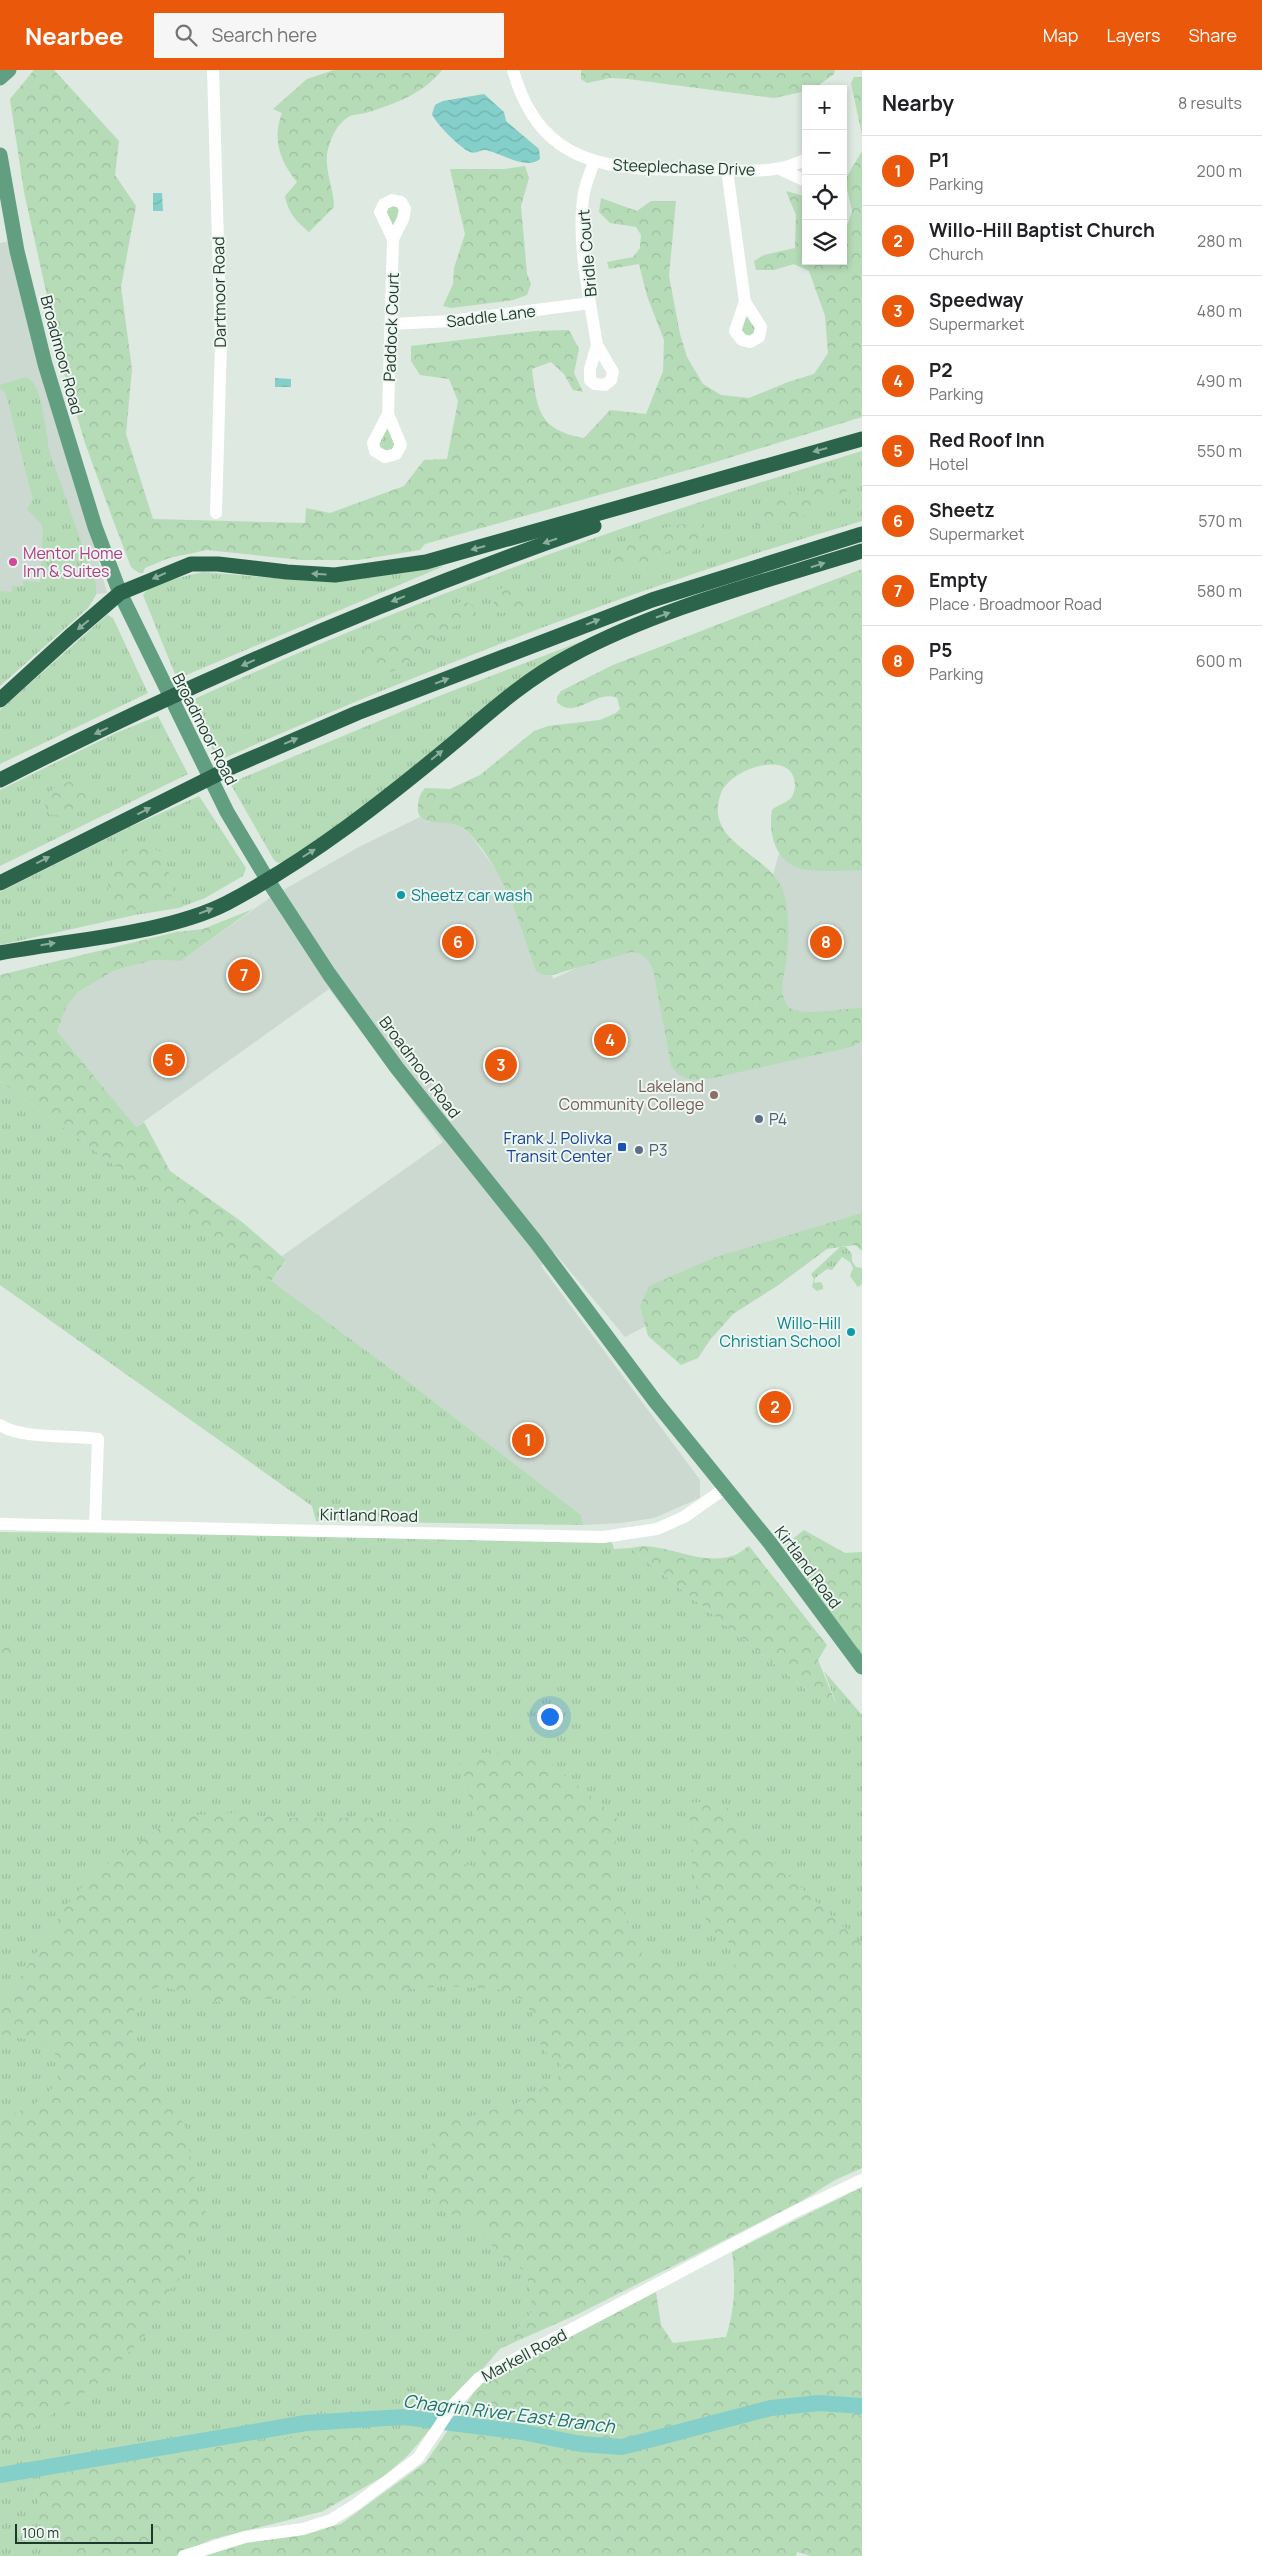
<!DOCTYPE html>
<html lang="en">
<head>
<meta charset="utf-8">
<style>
	:root { --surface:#fff; --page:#f6f6f6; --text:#202124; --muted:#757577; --line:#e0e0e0; --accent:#ea580c }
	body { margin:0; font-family:Manrope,sans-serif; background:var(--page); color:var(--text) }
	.controls { position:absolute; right:15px; top:15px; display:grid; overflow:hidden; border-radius:0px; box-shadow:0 2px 8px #0003 }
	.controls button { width:45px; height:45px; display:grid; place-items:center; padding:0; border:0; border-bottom:1px solid var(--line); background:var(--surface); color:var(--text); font:25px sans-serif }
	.scale { position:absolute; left:15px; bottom:12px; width:138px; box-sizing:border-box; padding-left:5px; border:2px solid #1f382c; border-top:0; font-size:14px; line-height:18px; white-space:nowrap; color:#1f382c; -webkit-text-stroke:4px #edf6f0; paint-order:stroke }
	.you { position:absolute; left:549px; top:1646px; width:18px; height:18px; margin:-12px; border:4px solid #fff; border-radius:50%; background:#1a73e8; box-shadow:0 0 0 8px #1a73e833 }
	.badge { display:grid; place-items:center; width:32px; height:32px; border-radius:50%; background:var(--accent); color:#fff; font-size:16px; font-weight:700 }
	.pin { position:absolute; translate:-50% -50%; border:2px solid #fff; box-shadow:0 1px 5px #0006 }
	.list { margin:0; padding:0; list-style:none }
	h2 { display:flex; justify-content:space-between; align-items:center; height:65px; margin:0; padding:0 20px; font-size:21px }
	h2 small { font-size:16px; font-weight:400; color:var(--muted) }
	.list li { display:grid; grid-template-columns:32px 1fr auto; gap:15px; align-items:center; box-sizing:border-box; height:70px; padding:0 20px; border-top:1px solid var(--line) }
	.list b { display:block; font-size:19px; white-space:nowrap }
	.list p { margin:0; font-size:16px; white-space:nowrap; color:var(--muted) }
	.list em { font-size:16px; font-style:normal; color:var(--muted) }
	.icon { flex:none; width:28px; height:28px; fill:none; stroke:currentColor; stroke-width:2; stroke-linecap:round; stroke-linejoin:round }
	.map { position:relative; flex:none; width:862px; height:2486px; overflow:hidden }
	header { display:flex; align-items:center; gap:30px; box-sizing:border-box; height:70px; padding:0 25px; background:var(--accent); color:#fff }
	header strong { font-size:24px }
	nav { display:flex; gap:28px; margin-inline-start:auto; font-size:18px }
	.search { width:350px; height:45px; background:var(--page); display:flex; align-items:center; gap:12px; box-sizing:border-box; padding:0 18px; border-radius:0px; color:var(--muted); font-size:19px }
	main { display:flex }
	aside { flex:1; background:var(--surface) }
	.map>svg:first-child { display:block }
	.built { fill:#ccd9d0 }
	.grass { fill:url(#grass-tufts) }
	.forest { fill:url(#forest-crowns) }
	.water { fill:url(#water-waves) }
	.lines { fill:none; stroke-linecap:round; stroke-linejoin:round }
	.river { stroke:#84cfc9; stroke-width:16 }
	.minor { stroke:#fff; stroke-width:12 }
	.major { stroke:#629f81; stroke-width:15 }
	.highway { stroke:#2b644b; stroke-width:15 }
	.oneway { fill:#8cad9e }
	.hotel-dot { fill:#d1479c; stroke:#edf6f0; stroke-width:2 }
	.culture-dot { fill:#0f9aa8; stroke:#edf6f0; stroke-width:2 }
	.education-dot { fill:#8d6e63; stroke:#edf6f0; stroke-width:2 }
	.service-dot { fill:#5c6f8a; stroke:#edf6f0; stroke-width:2 }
	.transit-dot { fill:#1a4fb4; stroke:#edf6f0; stroke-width:2 }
	.labels { text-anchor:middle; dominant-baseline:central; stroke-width:4; stroke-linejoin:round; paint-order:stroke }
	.street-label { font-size:16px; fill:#1f382c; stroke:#edf6f0 }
	.hotel-label { font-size:16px; fill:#b23c85; stroke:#edf6f0; text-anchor:start }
	.culture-label { font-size:16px; fill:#0d838f; stroke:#edf6f0; text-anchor:start }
	.education-label { font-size:16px; fill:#785e54; stroke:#edf6f0; text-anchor:end }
	.service-label { font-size:16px; fill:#4e5e75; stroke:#edf6f0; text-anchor:start }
	.transit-label { font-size:16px; fill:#164399; stroke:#edf6f0; text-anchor:end }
	.water-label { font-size:18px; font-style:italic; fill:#1b736d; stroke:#edf6f0 }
</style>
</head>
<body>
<header>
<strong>Nearbee</strong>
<div class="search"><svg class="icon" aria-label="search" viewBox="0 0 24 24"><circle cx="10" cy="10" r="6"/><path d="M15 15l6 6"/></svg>Search here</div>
<nav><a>Map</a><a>Layers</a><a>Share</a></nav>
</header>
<main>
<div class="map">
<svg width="862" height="2486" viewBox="0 0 862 2486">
	<defs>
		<pattern id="grass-tufts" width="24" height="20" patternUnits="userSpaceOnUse" patternTransform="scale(1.25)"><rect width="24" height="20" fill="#b6dbb7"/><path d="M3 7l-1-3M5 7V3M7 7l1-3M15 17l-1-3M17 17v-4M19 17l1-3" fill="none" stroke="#9cbd9e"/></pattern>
		<pattern id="forest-crowns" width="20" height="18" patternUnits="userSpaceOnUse" patternTransform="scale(1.25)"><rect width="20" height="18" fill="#b6dbb7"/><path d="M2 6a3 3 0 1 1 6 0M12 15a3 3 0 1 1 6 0" fill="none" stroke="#9cbd9e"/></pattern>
		<pattern id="water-waves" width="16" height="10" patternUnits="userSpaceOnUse" patternTransform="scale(1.25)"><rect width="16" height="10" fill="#84cfc9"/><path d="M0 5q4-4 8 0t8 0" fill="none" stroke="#72b2ad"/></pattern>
	</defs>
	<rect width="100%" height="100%" fill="#dde9e1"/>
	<!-- built -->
	<g class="built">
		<path d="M11,171l96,352 -107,11v-361z"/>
		<path d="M862,581v580l-10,-12 -227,118 -71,-85 -13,14 159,214v18l-46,20 -33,5 -38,2 -2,-10 -171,-132 -139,-102 15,-20 -4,-5 161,-114 -114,-153 -193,138 -79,-96 10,-25 10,-13 36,-22 40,-11 28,1 90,-64 88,-50 61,-30 7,5h22l9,3 12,9 28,39 46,102h8l1,4 220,-104 48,-171z"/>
	</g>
	<!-- grass -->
	<g class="grass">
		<path d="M393,134l8,7 -8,16 -8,-19z"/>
		<path d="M746,245l10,11 -3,10 -11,-2 -1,-9z"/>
		<path d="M26,307c18,6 19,59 24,76l46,131v11l-8,13 -88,78v-95l12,1v-6h11v-5l17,1 3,-52 -2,-6 -14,-15 6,-9 -26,-102 -3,-7 -4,-2v-4l3,-1z"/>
		<path d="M387,358l7,12v7l-4,5 -10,-3 -1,-7z"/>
		<path d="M862,381v70c-220,64 -435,147 -644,240l-30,-59c218,-100 444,-182 674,-251z"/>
		<path d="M444,496l-267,113 -34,-84c5,-11 47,-20 60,-23l106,9 43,-1z"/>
		<path d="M107,545l6,3 35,75 -148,71v-54z"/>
		<path d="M580,572l1,4 -100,66 -126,102 -72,48 -5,1 -4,-3 -44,-77 209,-87z"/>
		<path d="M158,646l30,58 -188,92v-76l116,-57z"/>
		<path d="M199,726l47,72 -3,8 -38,22 -26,10 -44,7 -135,30v-53l132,-66z"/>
		<path d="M0,1011l410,302 171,132 2,10 -267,-4 -4,-15 -312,-221z"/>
		<path d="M840,1177h6l6,7v7l4,6 6,1v16l-4,3 -8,-11 3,-8 -3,-6 -8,-5 -10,13 -5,-1 -12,9 -1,5 7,-1 2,4v3l-6,2 -5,-4 2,-9 -3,-4z"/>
		<path d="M0,1462l611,8 3,9 16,-1 177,142 29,13 -12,-32 38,44v252l-317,330 -139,160 -83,54 -111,28 -37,17h-175z"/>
	</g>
	<!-- forest -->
	<g class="forest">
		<path d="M34,0h20l65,71 -4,34 21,31 -15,81 11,82 -6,65 27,85 152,4 1,-15 24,5 74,-27 20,-26 23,-1 11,-58 -9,-22 -29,-4 -9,-14v-15l125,-15 33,-1 10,19 -5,24 9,19 -10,-2 -9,-16 -13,-12 -19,7c5,40 6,61 52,69l26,-28 36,4 17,-43 1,-31 -17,-44 -8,-32 -30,5 -2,-7 26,-5 7,-9 1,-13 -5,-8 -26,-4 -11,-11 2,-14 36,13 14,-10h25l-7,75 11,58 7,23 16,27 18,11 28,3 39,-16 26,-8 14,-21 -3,-37 -16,-45 -15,-7 -20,6h-18l-2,-9 10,-6 31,-7 1,-33 -10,-24 18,5 2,5v60h37v-23l9,-27 -7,-31 17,-29v266l-153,47 -284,80 -5,6 -62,10h-57l-94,-10 -38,8 -24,10 -2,5h-4l-8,-6 -18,-47 -28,-77 -32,-107 -4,-31 -25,-113 -14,-93z"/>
		<path d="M334,0h108c-18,23 -47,34 -73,42 -6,2 -13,2 -19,4 -14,8 -20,23 -23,38 -2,18 7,36 7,53l-25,25c-13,-11 -21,-19 -24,-36l12,-14c-17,-21 -25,-43 -15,-69l-9,-4 34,-30z"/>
		<path d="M581,0h254l-1,4 -20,15h-8v2l-32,7 -146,-19 -17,-1 -24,5 -6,-4z"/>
		<path d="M854,7h8v58l-11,-52z"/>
		<path d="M525,96l4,12 -8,28 6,68 4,10 -4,11 -14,5 -62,8 -8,-2 10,-22 1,-16 11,-34 -15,-65h54z"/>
		<path d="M826,408h17l4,3 -1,13 -16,5 -11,12 -47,15 -13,1 -4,-4c2,-15 19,-30 34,-31 7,0 11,3 16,2l8,-13z"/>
		<path d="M699,452l5,2 4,14 -17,15 -7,1 -10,-5 -12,5 -7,14 -17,5 -5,-7 -14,7 -8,-6c2,-33 62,-42 88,-45z"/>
		<path d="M862,499v302c-16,-1 -49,2 -63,-3 -24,-7 -31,-36 -27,-58 5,-5 15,-7 19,-12 3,-3 4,-10 4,-14 -2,-36 -64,-16 -74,9 -18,50 45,59 61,95 8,17 7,55 4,75 -2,12 -7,28 0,41 9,16 59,3 76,4v33l-11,6 -133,30c-19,3 -36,7 -47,-12l-18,-96c-5,-11 -10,-16 -22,-17l-79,23h-8l-8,-4c-16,-47 -31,-98 -65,-136 -5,-6 -15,-12 -23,-12 -13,-1 -32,2 -30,-18 1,-8 2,-11 7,-17l25,1 30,-14 54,-44 14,-5 52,-6 16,-7 4,-4 -3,-11c-21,-9 -42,23 -60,4v-5l4,-6 52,-26z"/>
		<path d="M514,516l9,3 4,10 -3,8 -12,5 -11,1 -7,-7 -1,-11 5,-6z"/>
		<path d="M463,531l8,3 3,3 -1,9c-8,6 -16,8 -24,13 -22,13 -47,53 -77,42l-9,-25c10,-21 19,-7 34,-6l23,-24z"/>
		<path d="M72,711l7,1 8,6c8,18 -8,24 -22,30l-14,-3 -5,-5c-4,-19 10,-24 26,-29z"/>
		<path d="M137,776l21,4 6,4 10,40c-14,15 -40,16 -59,17l-7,-8v-26l9,-21z"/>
		<path d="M253,839l-72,52 -28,-1 -40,11 -36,22 -10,13 -10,25 79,96 8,-5 26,49 72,51 44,38 -15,21 -271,-200v-106l176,-43 27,-3z"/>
		<path d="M862,1143v38l-7,-6 -28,4 -50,37 -44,28 -23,26 -12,18 -17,7 -33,-29 -8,-30 9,-20 67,-29z"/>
		<path d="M804,1460l41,23 17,-1v105l-45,-61 -32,-51z"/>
		<path d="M643,1476c30,1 59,19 89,10 6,-1 12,-7 17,-10l78,99 -9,15 18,44 -29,-14 -177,-142z"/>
		<path d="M0,1561h14c2,17 1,29 -14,39z"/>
		<path d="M490,1682l62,12 65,54 -4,70 30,68 60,20 32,-3 -3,-28 -20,-15 -10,-18 -10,-44 2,-36 -9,-29 30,-2 12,6 10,21 125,116v224l-27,12 -37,23 -220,111 -79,35 34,-38 -6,-37 -10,-9 -19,-11 -24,-34 -28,-7 -13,-10 -5,-9 -2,-36 14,-34 73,-19 45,-26 3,-14 -19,-16 -10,-36 -10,-14 -25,-10 -54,-3 -53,6 -180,10 -48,-16 -16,5 -14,23 1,25 20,45 32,41 13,73 13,23 -24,23 3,18 -6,12 -24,27 -16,36 -43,44 -101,70v-343l9,8c31,-15 44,-17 53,-53l-16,-21 -43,-6 -3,-7v-29l7,-2 62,-96 25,-29 83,-57 60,-3 42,5h97l64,7 24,39 23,5 -18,-74 -11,-38z"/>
		<path d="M862,2117v369h-51l-14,-4 -1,4h-593l43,-14 43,-5 52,-13 85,-62 53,-77 177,-93 5,33 12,18 53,-6c9,-28 10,-56 6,-85z"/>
		<path d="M388,2360l30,4 3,6 -15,17 -22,19 -61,35 -111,28 -37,17h-114l-6,-25 -19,-12 4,-28 7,-12c53,-19 112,-25 168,-32 58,-7 115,-15 173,-17z"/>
	</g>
	<!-- water -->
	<g class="water">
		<path d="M484,24l20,18 2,9 33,28 1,10c-14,12 -40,-7 -55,-9 -6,0 -8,4 -15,2 -10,-4 -34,-28 -38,-38l3,-9 8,-4z"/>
		<path d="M153,123h9l1,18h-10z"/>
		<path d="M275,308l16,1v8h-16z"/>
	</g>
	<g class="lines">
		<!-- river -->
		<path class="river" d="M0,2405l306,-52 98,-6 118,15 59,12 41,3 149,-39 48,-5 43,3"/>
		<!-- minor -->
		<g class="minor">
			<path d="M213,0l8,274 -5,169"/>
			<path d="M513,0c30,106 109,99 200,100 31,0 65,5 93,-11"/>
			<path d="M594,92c-4,12 -10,24 -11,37 -6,46 7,101 14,146"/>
			<path d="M727,100l18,132"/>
			<path d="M782,100l24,11"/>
			<path d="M745,232l16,25 -2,10 -9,5 -8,-2 -7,-9z"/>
			<path d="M391,254l60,-3 139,-18"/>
			<path d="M597,275l16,27 -2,8 -6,5 -10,-1 -5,-4v-11z"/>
			<path d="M388,344l5,-175 10,-20 2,-10 -4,-7 -9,-2 -8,4 -4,8 13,27"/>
			<path d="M388,344l13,31 -5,9 -11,3 -10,-6 -2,-8z"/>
			<path d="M0,1355c20,14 71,10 98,14l-3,87"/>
			<path d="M0,1454l603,13 54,-8 27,-12 40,-28"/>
			<path d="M184,2486l61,-19 58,-8 28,-9 24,-15 63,-47 36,-54 25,-26 315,-166 68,-32"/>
		</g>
		<!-- major -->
		<g class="major">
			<path d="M0,8l9,-8"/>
			<path d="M0,85l17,96 28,113 50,163 25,66 107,219 40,67 62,95 68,94 139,174 119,159 115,142 92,124"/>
		</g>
		<!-- highway -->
		<g class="highway">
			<path d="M0,630l70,-64 50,-43 71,-29h27l69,8 48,3 91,-13 436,-123"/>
			<path d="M0,710c192,-98 391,-183 594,-254"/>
			<path d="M0,813l234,-117 123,-53 295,-113 210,-66"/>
			<path d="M0,883c69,-13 166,-19 227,-50 83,-44 158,-103 230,-163 36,-31 71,-62 113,-84 91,-49 194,-74 292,-105"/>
		</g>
	</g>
	<!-- one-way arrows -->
	<defs><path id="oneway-solid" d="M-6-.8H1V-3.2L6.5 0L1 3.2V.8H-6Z" transform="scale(1.25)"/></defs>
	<g class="oneway">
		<use href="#oneway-solid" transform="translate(820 380) rotate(165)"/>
		<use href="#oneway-solid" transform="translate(550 471) rotate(161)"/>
		<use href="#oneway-solid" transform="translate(478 478) rotate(165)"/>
		<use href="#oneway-solid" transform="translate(818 495) rotate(-18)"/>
		<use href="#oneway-solid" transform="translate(319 504) rotate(-177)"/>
		<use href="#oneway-solid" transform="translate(159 506) rotate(156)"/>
		<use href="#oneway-solid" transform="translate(398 529) rotate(158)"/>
		<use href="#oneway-solid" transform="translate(663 545) rotate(-19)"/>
		<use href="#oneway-solid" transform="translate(593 552) rotate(-21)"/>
		<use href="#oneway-solid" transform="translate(83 555) rotate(140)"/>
		<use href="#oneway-solid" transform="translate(248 593) rotate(156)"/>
		<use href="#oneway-solid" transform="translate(442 611) rotate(-21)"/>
		<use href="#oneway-solid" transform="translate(101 661) rotate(155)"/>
		<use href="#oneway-solid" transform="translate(291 671) rotate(-23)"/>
		<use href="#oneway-solid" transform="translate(437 685) rotate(-39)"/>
		<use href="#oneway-solid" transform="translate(144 741) rotate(-27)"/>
		<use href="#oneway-solid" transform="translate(309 783) rotate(-32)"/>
		<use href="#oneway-solid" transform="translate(43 790) rotate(-27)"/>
		<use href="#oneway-solid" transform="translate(206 841) rotate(-21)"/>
		<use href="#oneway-solid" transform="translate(48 874) rotate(-9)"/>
	</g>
	<!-- markers -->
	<circle class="hotel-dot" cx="13" cy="492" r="5"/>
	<g class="culture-dot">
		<circle cx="401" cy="825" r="5"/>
		<circle cx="851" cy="1262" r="5"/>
	</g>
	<circle class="education-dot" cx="714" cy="1025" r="5"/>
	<g class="service-dot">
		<circle cx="759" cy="1049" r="5"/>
		<circle cx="639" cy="1080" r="5"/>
	</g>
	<rect class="transit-dot" x="617" y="1072" width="10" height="10" rx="2.5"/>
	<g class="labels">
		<!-- street labels -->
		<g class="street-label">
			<text transform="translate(684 97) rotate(2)">Steeplechase Drive</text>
			<text transform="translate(587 183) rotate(-95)">Bridle Court</text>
			<text transform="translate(219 222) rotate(-91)">Dartmoor Road</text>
			<text transform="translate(491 246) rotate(-7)">Saddle Lane</text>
			<text transform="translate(391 257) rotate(-88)">Paddock Court</text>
			<text transform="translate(62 285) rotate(75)">Broadmoor Road</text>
			<text transform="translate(205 659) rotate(63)">Broadmoor Road</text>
			<text transform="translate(420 997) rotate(53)">Broadmoor Road</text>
			<text transform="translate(369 1445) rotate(1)">Kirtland Road</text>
			<text transform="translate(808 1497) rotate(53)">Kirtland Road</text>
			<text transform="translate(524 2285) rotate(-28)">Markell Road</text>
		</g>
		<!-- hotel labels -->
		<g class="hotel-label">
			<text x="23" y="483">Mentor Home<tspan x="23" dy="18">Inn &amp; Suites</tspan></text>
		</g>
		<!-- culture labels -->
		<g class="culture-label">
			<text x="411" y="825">Sheetz car wash</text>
			<text x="841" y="1253" text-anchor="end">Willo-Hill<tspan x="841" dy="18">Christian School</tspan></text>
		</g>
		<!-- education labels -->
		<g class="education-label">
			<text x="704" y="1016">Lakeland<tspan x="704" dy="18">Community College</tspan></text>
		</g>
		<!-- service labels -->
		<g class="service-label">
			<text x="769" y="1049">P4</text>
			<text x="649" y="1080">P3</text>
		</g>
		<!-- transit labels -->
		<g class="transit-label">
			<text x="612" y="1068">Frank J. Polivka<tspan x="612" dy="18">Transit Center</tspan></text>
		</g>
		<!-- water labels -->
		<g class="water-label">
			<text transform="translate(509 2343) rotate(7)">Chagrin River East Branch</text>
		</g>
	</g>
</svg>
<div class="controls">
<button>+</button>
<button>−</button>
<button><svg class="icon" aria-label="locate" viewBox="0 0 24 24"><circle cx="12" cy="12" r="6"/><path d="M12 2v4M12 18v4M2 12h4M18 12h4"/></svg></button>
<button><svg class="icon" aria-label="layers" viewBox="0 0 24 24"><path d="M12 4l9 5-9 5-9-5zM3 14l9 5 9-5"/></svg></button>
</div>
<div class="scale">100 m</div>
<div class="you"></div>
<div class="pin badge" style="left:528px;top:1370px">1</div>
<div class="pin badge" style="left:775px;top:1337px">2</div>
<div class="pin badge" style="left:501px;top:995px">3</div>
<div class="pin badge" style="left:610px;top:970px">4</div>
<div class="pin badge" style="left:169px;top:990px">5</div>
<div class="pin badge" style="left:458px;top:872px">6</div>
<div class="pin badge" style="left:244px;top:905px">7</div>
<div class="pin badge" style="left:826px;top:872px">8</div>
</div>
<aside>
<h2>Nearby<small>8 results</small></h2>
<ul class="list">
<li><span class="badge">1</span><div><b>P1</b><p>Parking</p></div><em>200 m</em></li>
<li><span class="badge">2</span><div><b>Willo-Hill Baptist Church</b><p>Church</p></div><em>280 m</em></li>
<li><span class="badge">3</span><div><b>Speedway</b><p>Supermarket</p></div><em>480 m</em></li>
<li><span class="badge">4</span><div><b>P2</b><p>Parking</p></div><em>490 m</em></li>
<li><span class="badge">5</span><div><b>Red Roof Inn</b><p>Hotel</p></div><em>550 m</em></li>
<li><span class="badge">6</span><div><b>Sheetz</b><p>Supermarket</p></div><em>570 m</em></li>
<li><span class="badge">7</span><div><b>Empty</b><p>Place · Broadmoor Road</p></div><em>580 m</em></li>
<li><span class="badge">8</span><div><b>P5</b><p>Parking</p></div><em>600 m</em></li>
</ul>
</aside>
</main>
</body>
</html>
